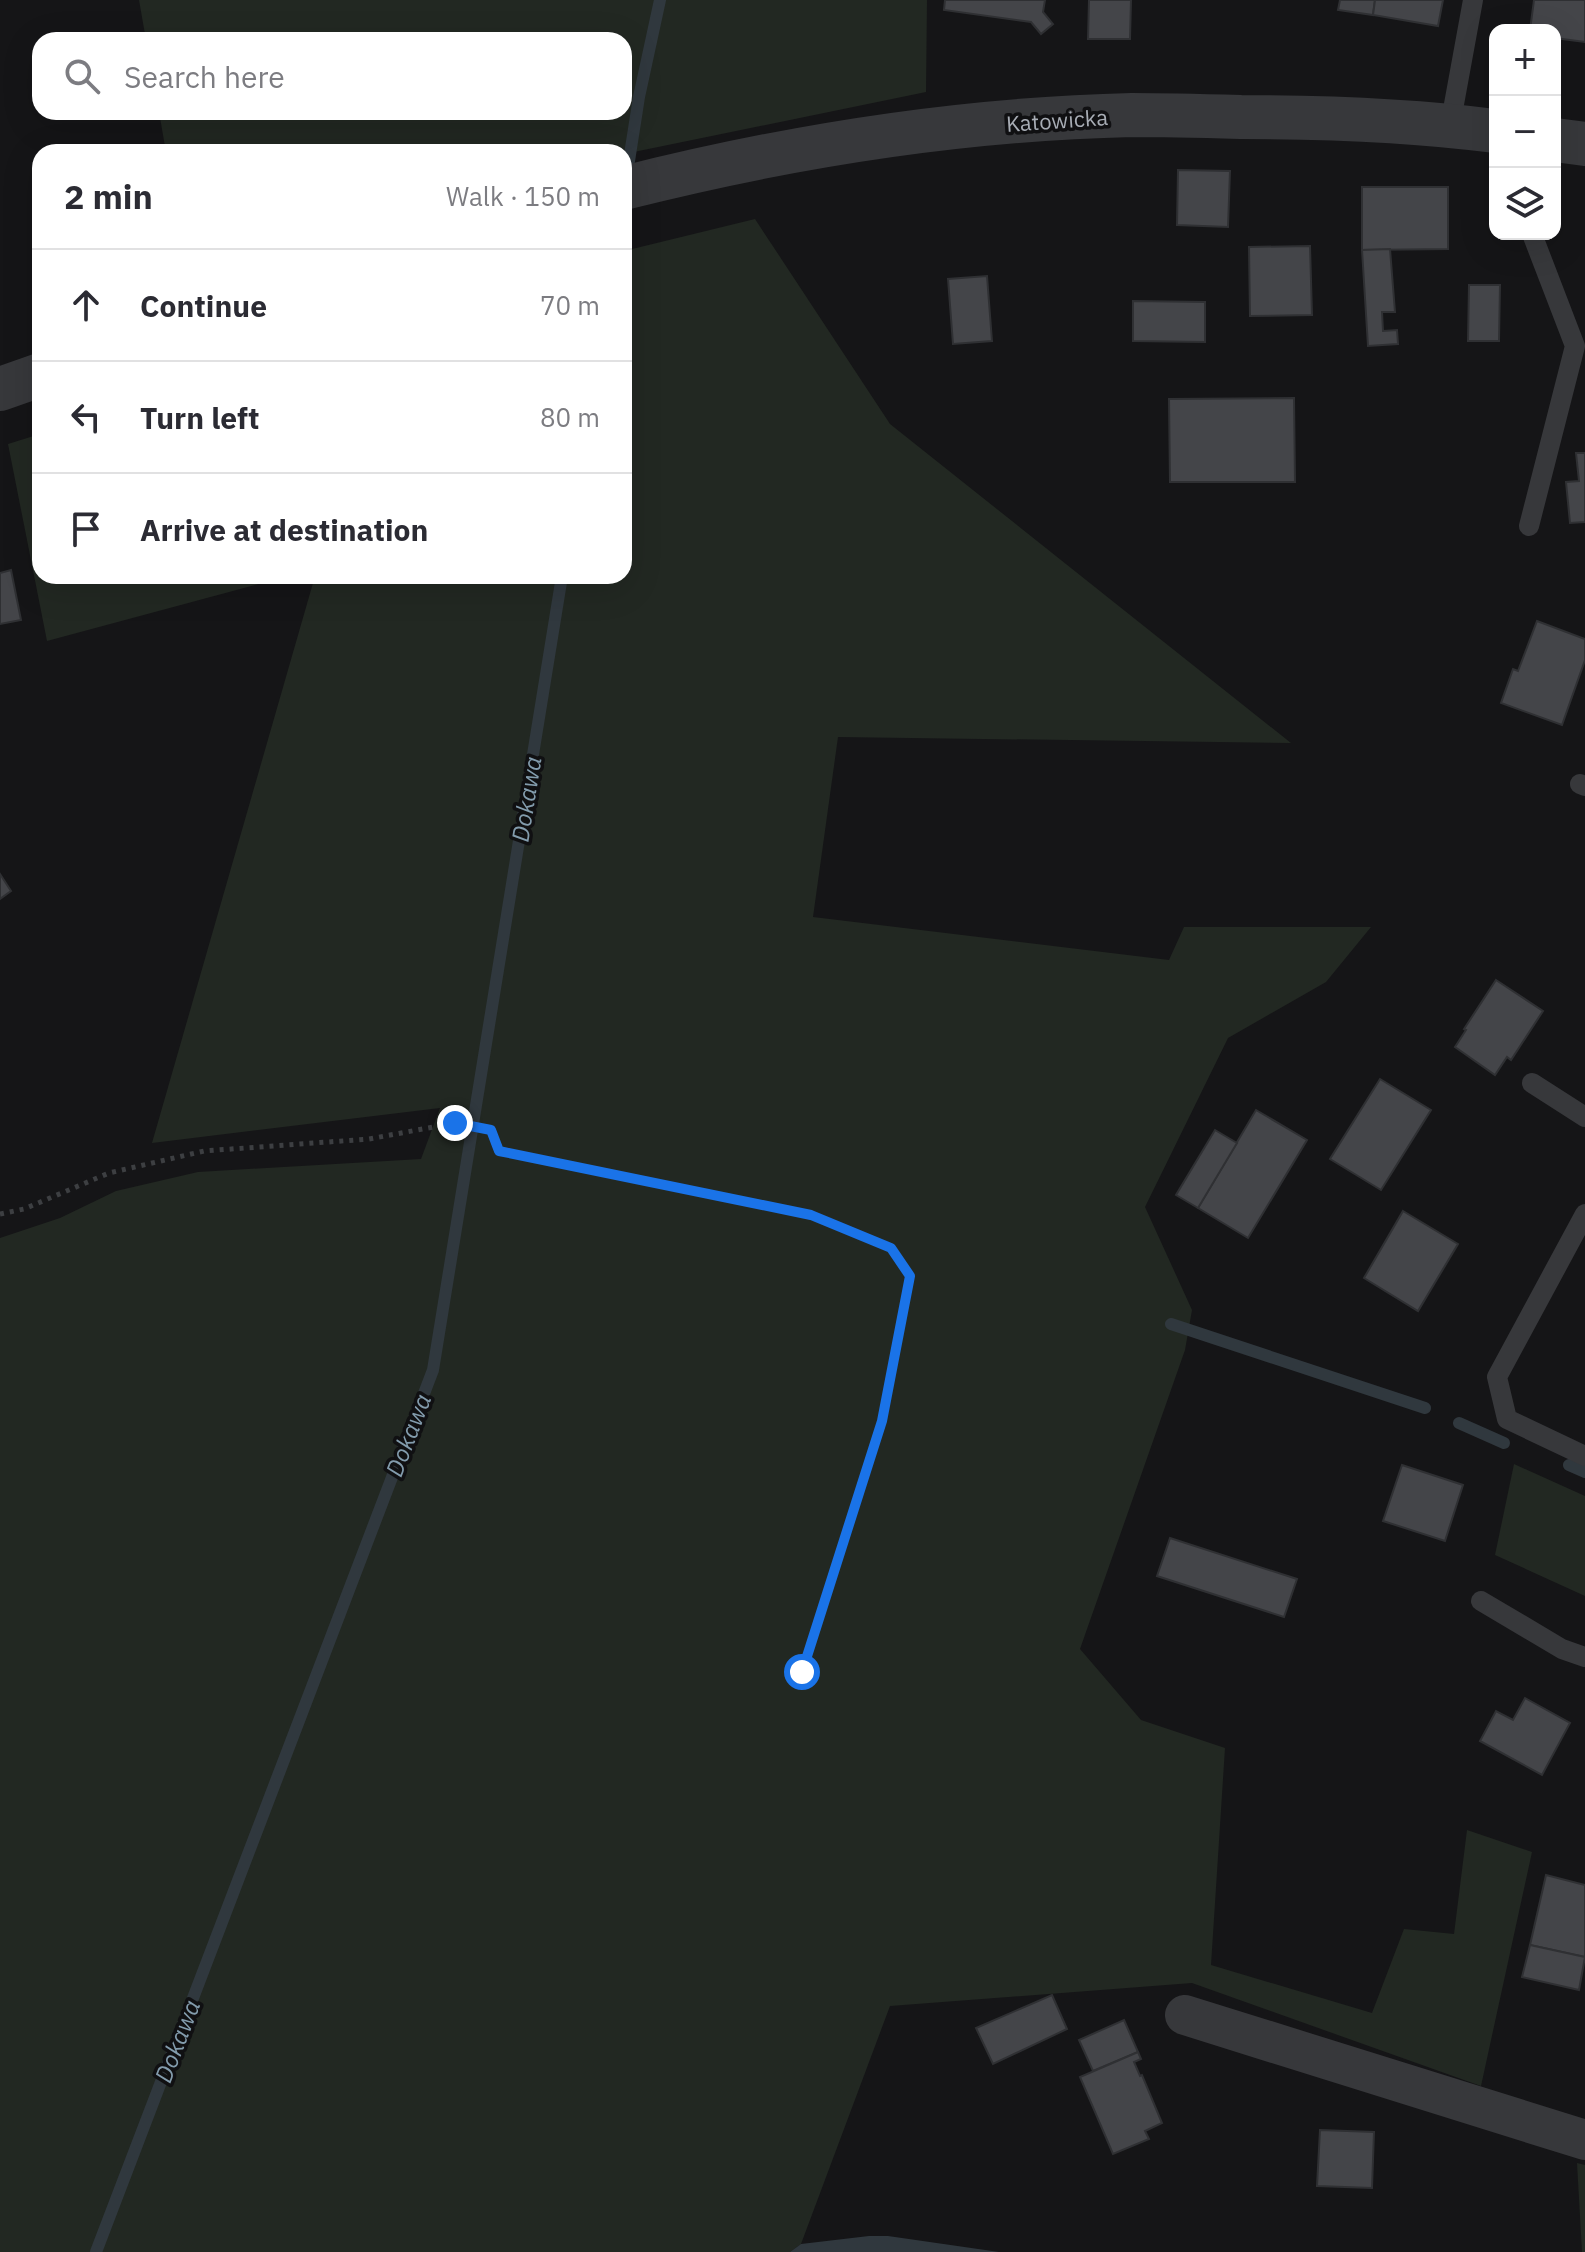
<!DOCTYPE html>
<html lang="en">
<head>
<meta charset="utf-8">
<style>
	:root { --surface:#fff; --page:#f7f7f7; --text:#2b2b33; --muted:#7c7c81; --line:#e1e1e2 }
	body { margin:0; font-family:"IBM Plex Sans",sans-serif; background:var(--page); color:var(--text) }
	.controls { position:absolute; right:24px; top:24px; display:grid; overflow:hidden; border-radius:16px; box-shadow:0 8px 32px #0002 }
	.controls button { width:72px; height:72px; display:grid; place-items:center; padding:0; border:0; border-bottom:2px solid var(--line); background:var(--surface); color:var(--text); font:40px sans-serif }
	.stop { position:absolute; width:24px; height:24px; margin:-18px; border:6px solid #1a73e8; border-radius:50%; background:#fff }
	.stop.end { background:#1a73e8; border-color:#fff; box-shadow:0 2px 8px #0008 }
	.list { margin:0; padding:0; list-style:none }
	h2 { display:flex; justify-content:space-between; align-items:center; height:104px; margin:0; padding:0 32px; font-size:34px }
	h2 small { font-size:26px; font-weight:400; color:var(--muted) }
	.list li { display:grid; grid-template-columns:52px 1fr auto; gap:24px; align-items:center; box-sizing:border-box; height:112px; padding:0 32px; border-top:2px solid var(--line) }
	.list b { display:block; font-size:30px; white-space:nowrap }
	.list em { font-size:26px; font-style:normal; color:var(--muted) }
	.icon { flex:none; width:44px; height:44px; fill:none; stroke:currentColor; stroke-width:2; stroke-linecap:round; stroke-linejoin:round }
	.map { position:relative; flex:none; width:1585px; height:2252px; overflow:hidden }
	.search { position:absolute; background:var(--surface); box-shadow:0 8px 32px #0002; left:32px; top:32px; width:600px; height:88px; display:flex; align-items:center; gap:20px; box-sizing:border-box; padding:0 28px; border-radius:24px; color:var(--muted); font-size:30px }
	.panel { position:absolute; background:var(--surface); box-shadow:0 8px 32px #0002; left:32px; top:144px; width:600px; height:440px; border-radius:24px }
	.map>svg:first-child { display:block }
	.green { fill:#222822 }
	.water { fill:#30383e }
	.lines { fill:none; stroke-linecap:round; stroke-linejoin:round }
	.stream { stroke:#30383e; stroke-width:12 }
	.building { fill:#444549; stroke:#2f3033; stroke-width:2 }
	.path { stroke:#3d3f42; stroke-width:5; stroke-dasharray:4 6; stroke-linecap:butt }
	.service { stroke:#37383b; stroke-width:20 }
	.minor { stroke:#37383b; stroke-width:40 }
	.tertiary { stroke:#37383b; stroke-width:44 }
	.route { stroke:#1a73e8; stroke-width:10 }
	.labels { text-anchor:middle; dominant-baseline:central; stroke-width:7; stroke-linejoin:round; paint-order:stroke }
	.street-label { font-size:22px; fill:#a8adb5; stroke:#101012 }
	.water-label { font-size:24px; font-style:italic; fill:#839cad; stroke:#101012 }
</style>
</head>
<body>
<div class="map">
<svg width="1585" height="2252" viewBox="0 0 1585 2252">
	<rect width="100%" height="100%" fill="#151517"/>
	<!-- green -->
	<g class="green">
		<path d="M139,0h788l-1,92 -302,62 -458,-2 -7,-40h465v-72h-478z"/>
		<path d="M755,219l135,205 401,319 -453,-6 -25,180 356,43 15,-33h187l-45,55 -98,56 -83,169 47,103 -7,40 -105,299 61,71 84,28 -14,217 161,48 32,-84 50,5 13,-104 65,22 -51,234 -289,-103 -302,23 -89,238 -11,8h-790v-1014l60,-20 56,-27 82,-19 223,-13 19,-51 -288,35 163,-567h309v-325z"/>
		<path d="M40,434v142h248l-241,65 -39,-197z"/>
		<path d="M1514,1464l71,32v100l-90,-41z"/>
		<path d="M1577,2163l8,2v87h-3z"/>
	</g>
	<!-- water -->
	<path class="water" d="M869,2236h19l111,16h-209l11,-8z"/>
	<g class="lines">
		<!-- stream -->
		<g class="stream">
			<path d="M626,180l13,-83 21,-97"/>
			<path d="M1171,1324l254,84"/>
			<path d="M1459,1423l45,20"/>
			<path d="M1569,1465l16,7"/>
			<path d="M96,2252l337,-882 129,-794"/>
		</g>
	</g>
	<!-- building -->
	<g class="building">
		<path d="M945,0h100l-2,12 10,12 -12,10 -10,-12 -87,-12z"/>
		<path d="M1089,0h42l-1,39h-42z"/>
		<path d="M1340,0h35l-2,15 -35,-5z"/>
		<path d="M1375,0h68l-5,26 -65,-11z"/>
		<path d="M1534,0h51v42l-30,-4v-8h-25z"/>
		<path d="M1178,170l52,1 -2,56 -51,-2z"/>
		<path d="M1362,187h86v62l-86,1z"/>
		<path d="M1310,246l2,69 -62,1 -1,-69z"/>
		<path d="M1390,249l5,63h-13l1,19 14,-1 1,14 -30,2 -6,-96z"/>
		<path d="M987,276l5,65 -39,3 -5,-65z"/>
		<path d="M1469,285h31l-1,56h-31z"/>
		<path d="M1133,301l72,1v40l-72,-1z"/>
		<path d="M1294,398l1,84h-125l-1,-83z"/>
		<path d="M1576,453h9v69l-15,1 -4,-41 13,-1z"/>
		<path d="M11,570l10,50 -21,4v-51z"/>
		<path d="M1537,621l48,18v21l-23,65 -61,-22 12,-34 5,2z"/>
		<path d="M0,874l11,17 -11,8z"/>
		<path d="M1496,980l47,31 -32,49 -4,-3 -12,18 -40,-28 11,-17 -2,-1z"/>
		<path d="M1380,1079l51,31 -50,80 -51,-31z"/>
		<path d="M1256,1110l51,30 -59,98 -50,-30z"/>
		<path d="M1215,1130l22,13 -39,65 -22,-13z"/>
		<path d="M1403,1211l55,33 -40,67 -54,-33z"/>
		<path d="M1402,1465l61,20 -18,56 -62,-20z"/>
		<path d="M1170,1538l127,41 -13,38 -127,-41z"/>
		<path d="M1525,1698l45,25 -28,52 -62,-34 16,-30 17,9z"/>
		<path d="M1546,1875l39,10v72l-55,-12z"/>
		<path d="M1530,1945l55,12 -6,33 -57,-13z"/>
		<path d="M1052,1995l15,34 -74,35 -17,-36z"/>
		<path d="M1124,2020l14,32 -45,19 -14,-31z"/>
		<path d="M1138,2052l3,7 -7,3 6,14 2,-1 20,48 -17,8 4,8 -36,15 -33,-77z"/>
		<path d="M1320,2130l54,2 -2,56 -55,-2z"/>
	</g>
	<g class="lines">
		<!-- path -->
		<path class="path" d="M0,1214l24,-5 85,-36 95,-22 165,-12 86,-16 36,7 8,21 312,64 80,33 19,28 -28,145 -80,251"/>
		<!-- service -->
		<g class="service">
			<path d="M1450,126l23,-126"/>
			<path d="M1529,526l46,-180 -43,-112"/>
			<path d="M1580,784l5,2"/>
			<path d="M1532,1083l53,34"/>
			<path d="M1585,1214l-88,163 10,42 78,37"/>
			<path d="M1481,1601l81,48 23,8"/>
		</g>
		<!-- minor -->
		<path class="minor" d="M1185,2015l400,125"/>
		<!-- tertiary -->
		<g class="tertiary">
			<path d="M1555,140l30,4"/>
			<path d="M624,188c166,-42 337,-69 508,-73 37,0 73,1 109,2 84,0 171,3 254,14"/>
			<path d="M0,389l40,-14"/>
		</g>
	</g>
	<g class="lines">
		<!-- route -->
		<path class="route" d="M455,1123l36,7 8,21 312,64 80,33 19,28 -28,145 -80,251"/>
	</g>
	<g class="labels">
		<!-- street labels -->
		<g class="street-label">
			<text transform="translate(1057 120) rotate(-4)">Katowicka</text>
		</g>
		<!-- water labels -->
		<g class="water-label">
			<text transform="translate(526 799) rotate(-81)">Dokawa</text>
			<text transform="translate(408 1435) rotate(-69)">Dokawa</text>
			<text transform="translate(177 2041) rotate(-69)">Dokawa</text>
		</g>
	</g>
</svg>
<div class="controls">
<button>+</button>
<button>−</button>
<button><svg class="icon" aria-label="layers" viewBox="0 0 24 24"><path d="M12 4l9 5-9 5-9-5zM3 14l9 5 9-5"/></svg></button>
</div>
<div class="stop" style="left:802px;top:1672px"></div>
<div class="stop end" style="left:455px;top:1123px"></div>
<div class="search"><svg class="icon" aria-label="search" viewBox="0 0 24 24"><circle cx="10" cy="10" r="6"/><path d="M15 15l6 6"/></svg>Search here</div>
<section class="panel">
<h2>2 min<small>Walk · 150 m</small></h2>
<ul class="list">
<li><svg class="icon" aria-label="ahead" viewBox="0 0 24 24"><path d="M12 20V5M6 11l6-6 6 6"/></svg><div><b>Continue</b></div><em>70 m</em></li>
<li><svg class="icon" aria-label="left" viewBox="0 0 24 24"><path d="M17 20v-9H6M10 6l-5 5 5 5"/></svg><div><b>Turn left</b></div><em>80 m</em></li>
<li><svg class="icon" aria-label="arrive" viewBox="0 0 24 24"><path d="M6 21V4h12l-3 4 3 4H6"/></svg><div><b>Arrive at destination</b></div></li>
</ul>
</section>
</div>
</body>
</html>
